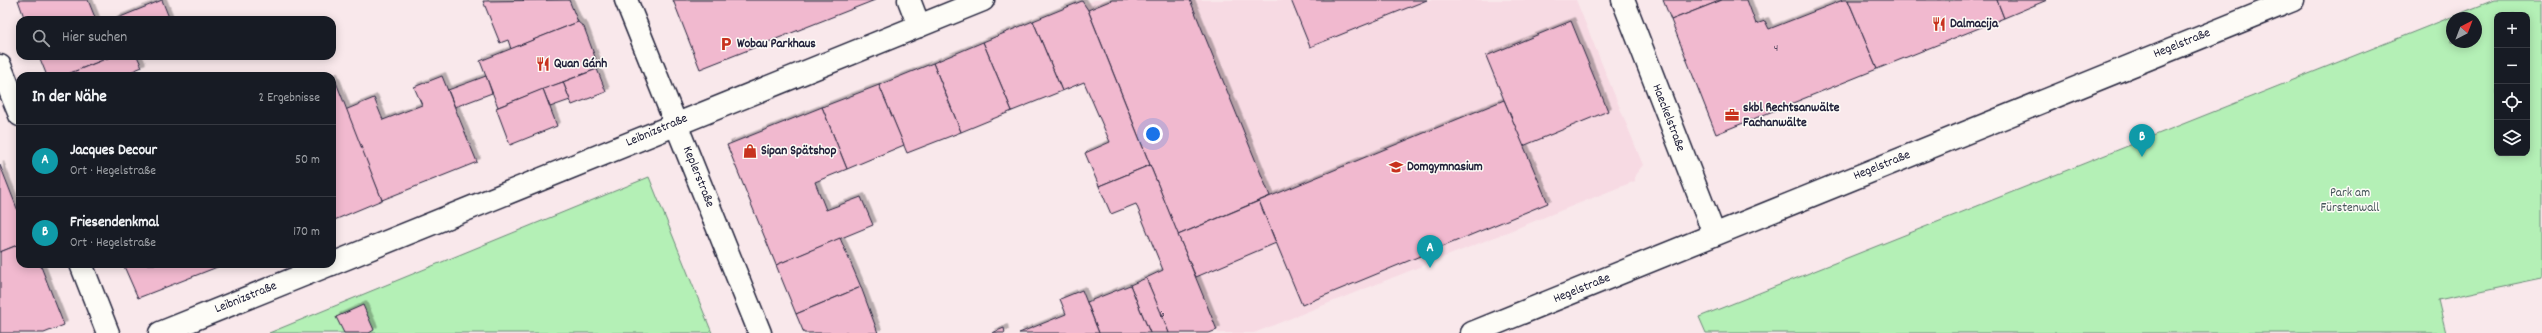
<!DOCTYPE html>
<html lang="de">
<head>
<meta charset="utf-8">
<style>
	:root { --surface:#171b24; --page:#20242c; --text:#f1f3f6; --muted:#9ea1a6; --line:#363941; --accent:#8c9099 }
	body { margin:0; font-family:Dekko,sans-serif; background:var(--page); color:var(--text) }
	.controls { position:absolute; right:12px; top:12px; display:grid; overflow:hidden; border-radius:8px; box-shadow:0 2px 10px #0003 }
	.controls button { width:36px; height:36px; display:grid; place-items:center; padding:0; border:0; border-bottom:1px solid var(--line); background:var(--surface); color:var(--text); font:20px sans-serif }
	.compass { position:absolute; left:2446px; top:12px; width:36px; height:36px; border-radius:50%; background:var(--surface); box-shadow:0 2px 10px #0003; rotate:42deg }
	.you { position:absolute; left:1153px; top:134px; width:14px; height:14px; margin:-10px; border:3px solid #fff; border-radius:50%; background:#1a73e8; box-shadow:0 0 0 6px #1a73e833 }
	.badge { display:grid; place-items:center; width:26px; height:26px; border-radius:50%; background:var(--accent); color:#fff; font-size:13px; font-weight:700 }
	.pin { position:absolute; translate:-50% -33px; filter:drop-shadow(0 1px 2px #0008) }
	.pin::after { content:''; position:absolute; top:21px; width:14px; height:12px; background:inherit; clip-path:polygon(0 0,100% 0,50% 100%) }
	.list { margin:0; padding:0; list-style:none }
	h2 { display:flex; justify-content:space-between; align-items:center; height:52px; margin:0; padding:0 16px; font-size:17px }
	h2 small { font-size:13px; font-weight:400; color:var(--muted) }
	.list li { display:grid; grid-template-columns:26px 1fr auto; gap:12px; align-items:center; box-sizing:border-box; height:72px; padding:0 16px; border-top:1px solid var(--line) }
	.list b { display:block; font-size:15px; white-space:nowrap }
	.list p { margin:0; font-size:13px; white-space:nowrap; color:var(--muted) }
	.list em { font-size:13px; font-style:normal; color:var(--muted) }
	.icon { flex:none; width:22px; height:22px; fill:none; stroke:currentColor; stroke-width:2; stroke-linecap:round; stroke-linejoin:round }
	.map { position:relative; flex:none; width:2542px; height:333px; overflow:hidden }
	.search { position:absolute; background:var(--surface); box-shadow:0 2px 10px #0003; left:16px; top:16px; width:320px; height:44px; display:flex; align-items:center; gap:10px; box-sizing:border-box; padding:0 14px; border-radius:12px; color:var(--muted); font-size:15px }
	.panel { position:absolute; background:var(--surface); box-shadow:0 2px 10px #0003; left:16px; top:72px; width:320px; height:196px; border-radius:12px }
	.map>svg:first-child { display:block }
	.built { fill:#f7dae3 }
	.green { fill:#b4f0b6; stroke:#6b8978; fill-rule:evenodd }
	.building { fill:#f1b9cf; stroke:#22223b; filter:url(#shadow) }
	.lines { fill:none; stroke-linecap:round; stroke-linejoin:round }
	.minor-casing { stroke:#22223b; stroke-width:25 }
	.minor { stroke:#fdfcf7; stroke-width:22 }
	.labels { text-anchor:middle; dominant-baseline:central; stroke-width:3; stroke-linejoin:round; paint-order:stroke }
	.number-label { font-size:11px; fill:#564860 }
	.poi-label { font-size:13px; font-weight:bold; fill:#22223b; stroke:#fdfcf7; text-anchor:start }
	.street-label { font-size:13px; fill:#22223b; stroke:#fdfcf7 }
	.park-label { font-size:13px; fill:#46565a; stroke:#fdfcf7 }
</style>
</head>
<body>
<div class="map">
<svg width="2542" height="333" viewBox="0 0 2542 333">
	<defs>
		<filter id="shadow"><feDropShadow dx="3.5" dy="-3.5" stdDeviation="0" flood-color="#0004"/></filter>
	</defs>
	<rect width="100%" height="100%" fill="#f9e8eb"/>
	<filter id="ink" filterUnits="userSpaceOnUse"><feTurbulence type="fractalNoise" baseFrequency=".025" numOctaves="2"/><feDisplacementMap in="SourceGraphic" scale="8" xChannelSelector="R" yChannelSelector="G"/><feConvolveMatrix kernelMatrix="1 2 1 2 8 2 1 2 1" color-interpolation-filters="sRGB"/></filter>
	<g filter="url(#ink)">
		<!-- built -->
		<path class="built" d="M1095,0h481l67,165 -8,10v6l-381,152h-36l-133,-329z"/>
		<!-- green -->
		<g class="green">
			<path d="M2494,0h48v278l-104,22 8,33h-740l-7,-16zM2497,15h30v138h-30zM2452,18h24v24h-24z"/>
			<path d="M649,177l63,156h-443z"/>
		</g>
		<!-- building -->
		<g class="building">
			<path d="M18,0h70l8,20h-71z"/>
			<path d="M162,0l8,20h-57z"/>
			<path d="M569,0l9,22 -67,27 -3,-9 -8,3 -17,-42z"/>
			<path d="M673,0h202l-175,69z"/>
			<path d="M1112,0h78l80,196 -92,39 -90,-225z"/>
			<path d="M1291,0h136l-117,47z"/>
			<path d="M1663,0h59l-51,20z"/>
			<path d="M1722,0h25l9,24 9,-3 4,8 74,-29h5l29,69 -161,65 -45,-114z"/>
			<path d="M1848,0h149l7,18 -127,51z"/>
			<path d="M1997,0h50l-43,18z"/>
			<path d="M1082,1l6,9 62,155 -51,21 -14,-33 25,-11 -26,-60 -22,9 -29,-70z"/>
			<path d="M1033,21l29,70 -50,20 -29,-69z"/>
			<path d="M1571,21l37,90 -85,35 -37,-90z"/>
			<path d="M578,22l6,5 15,41 -101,39 -18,-46z"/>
			<path d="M983,42l29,69 -51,21 -28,-69z"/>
			<path d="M39,56h74l-50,20h-16z"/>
			<path d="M113,56h24l5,11 -14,6 1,3h-66z"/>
			<path d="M933,63l28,69 -54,21 -28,-68z"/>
			<path d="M597,69l9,23 -34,13 -9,-23z"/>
			<path d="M442,76l35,86 -95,38 -37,-90 29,-12 9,22 39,-15 -8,-18z"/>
			<path d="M486,76l6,17 -37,14 -7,-17z"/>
			<path d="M332,77h2l48,123 -50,21z"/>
			<path d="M563,82l7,18 -20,7 -7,-18z"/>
			<path d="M879,85l25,60 -57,24 -25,-62z"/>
			<path d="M543,89l14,37 -47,19 -14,-37z"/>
			<path d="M1504,100l44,103 -246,102 -43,-104z"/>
			<path d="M822,107l25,62 -32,13 11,28 35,-13 12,28 -97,40 -49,-120z"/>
			<path d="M0,165l20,51v28l-20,8z"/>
			<path d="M1150,165l67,165 -8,3h-40l-23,-55 17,-8 -27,-66 -25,10 -12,-28z"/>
			<path d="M1259,201l17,42 -80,34 -18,-42z"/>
			<path d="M840,238l21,49 -65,27 -20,-49z"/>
			<path d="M20,244v20h20l24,61 -20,8h-44v-81z"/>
			<path d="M123,264h102l-87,34z"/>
			<path d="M1146,278l16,37 7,18h-19l-20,-48z"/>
			<path d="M1130,285l20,48h-51l-12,-31z"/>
			<path d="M861,287l17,46h-74l-8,-19z"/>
			<path d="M1082,290l17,43h-80l47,-19 -6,-15z"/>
			<path d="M363,305l11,25 -5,3h-25l-8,-16z"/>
			<path d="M1004,328l1,5h-13z"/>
		</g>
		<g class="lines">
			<defs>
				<g id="minor">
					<path d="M626,0l134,333"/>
					<path d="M909,0l10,26"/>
					<path d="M1623,0l91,234"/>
					<path d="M0,66l20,49"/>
					<path d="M81,264l27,69"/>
					<path d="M332,264l651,-264"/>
					<path d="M160,333l171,-69"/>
					<path d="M1472,333l821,-333"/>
				</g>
			</defs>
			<!-- minor casing -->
			<use href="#minor" class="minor-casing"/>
			<!-- minor -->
			<use href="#minor" class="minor"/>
		</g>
	</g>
	<!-- icons -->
	<defs>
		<symbol id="restaurant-bare" viewBox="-9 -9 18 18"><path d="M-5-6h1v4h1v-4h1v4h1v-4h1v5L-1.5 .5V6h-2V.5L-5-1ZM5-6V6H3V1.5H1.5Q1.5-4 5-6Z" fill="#c8321e" stroke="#fdfcf7" stroke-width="2.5" paint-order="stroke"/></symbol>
		<symbol id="parking-bare" viewBox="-9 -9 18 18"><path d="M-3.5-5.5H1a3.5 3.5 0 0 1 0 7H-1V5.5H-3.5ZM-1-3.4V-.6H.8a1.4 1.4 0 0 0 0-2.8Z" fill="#c8321e" stroke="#fdfcf7" stroke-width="2.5" paint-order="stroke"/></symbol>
		<symbol id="office-bare" viewBox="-9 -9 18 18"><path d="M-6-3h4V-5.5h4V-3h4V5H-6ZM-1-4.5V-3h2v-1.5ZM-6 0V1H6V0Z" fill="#c8321e" stroke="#fdfcf7" stroke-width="2.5" paint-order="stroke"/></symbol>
		<symbol id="shop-bare" viewBox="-9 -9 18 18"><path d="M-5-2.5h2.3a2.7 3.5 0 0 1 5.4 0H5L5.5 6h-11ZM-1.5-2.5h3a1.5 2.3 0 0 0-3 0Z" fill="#c8321e" stroke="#fdfcf7" stroke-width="2.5" paint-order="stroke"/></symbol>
		<symbol id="school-bare" viewBox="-9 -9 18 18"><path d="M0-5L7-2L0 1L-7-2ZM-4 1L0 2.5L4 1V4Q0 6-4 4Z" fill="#c8321e" stroke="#fdfcf7" stroke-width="2.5" paint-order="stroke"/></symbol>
	</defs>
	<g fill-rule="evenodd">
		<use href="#restaurant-bare" x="1929" y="14" width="20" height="20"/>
		<use href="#parking-bare" x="716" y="34" width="20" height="20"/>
		<use href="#restaurant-bare" x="533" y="54" width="20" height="20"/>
		<use href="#office-bare" x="1722" y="105" width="20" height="20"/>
		<use href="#shop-bare" x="740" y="141" width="20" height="20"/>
		<use href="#school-bare" x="1386" y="157" width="20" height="20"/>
	</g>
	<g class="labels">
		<!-- number labels -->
		<g class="number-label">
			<text x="1776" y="49">4</text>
			<text x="1162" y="315">6</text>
		</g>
		<!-- poi labels -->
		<g class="poi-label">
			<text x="1950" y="24">Dalmacija</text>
			<text x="737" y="44">Wobau Parkhaus</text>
			<text x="554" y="64">Quan Gánh</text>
			<text x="1743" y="108">skbl Rechtsanwälte<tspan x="1743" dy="15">Fachanwälte</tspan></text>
			<text x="761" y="151">Sipan Spätshop</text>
			<text x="1407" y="167">Domgymnasium</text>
		</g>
		<!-- street labels -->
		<g class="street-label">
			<text transform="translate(2182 44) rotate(-22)">Hegelstraße</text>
			<text transform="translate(1668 118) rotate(69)">Haeckelstraße</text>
			<text transform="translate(657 131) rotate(-23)">Leibnizstraße</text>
			<text transform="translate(1882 166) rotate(-22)">Hegelstraße</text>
			<text transform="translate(698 177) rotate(68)">Keplerstraße</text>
			<text transform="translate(1582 289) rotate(-22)">Hegelstraße</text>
			<text transform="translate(246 298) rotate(-22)">Leibnizstraße</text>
		</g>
		<!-- park labels -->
		<g class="park-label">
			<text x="2350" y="193">Park am<tspan x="2350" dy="15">Fürstenwall</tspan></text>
		</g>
	</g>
</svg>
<div class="controls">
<button>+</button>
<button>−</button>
<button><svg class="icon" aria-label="locate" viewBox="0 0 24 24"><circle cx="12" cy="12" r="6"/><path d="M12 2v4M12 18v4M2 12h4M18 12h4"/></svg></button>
<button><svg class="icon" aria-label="layers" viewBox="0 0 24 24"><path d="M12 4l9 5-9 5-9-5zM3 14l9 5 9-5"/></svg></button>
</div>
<svg class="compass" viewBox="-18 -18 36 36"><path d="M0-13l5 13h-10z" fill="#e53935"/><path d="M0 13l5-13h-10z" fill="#9ea1a6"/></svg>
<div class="you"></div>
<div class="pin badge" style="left:1430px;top:268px;background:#0f9aa8">A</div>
<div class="pin badge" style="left:2142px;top:157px;background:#0f9aa8">B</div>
<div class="search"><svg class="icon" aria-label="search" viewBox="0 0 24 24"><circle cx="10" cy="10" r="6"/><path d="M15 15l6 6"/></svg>Hier suchen</div>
<section class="panel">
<h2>In der Nähe<small>2 Ergebnisse</small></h2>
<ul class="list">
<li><span class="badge" style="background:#0f9aa8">A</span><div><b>Jacques Decour</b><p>Ort · Hegelstraße</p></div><em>50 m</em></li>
<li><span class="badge" style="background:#0f9aa8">B</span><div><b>Friesendenkmal</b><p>Ort · Hegelstraße</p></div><em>170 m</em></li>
</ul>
</section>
</div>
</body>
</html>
